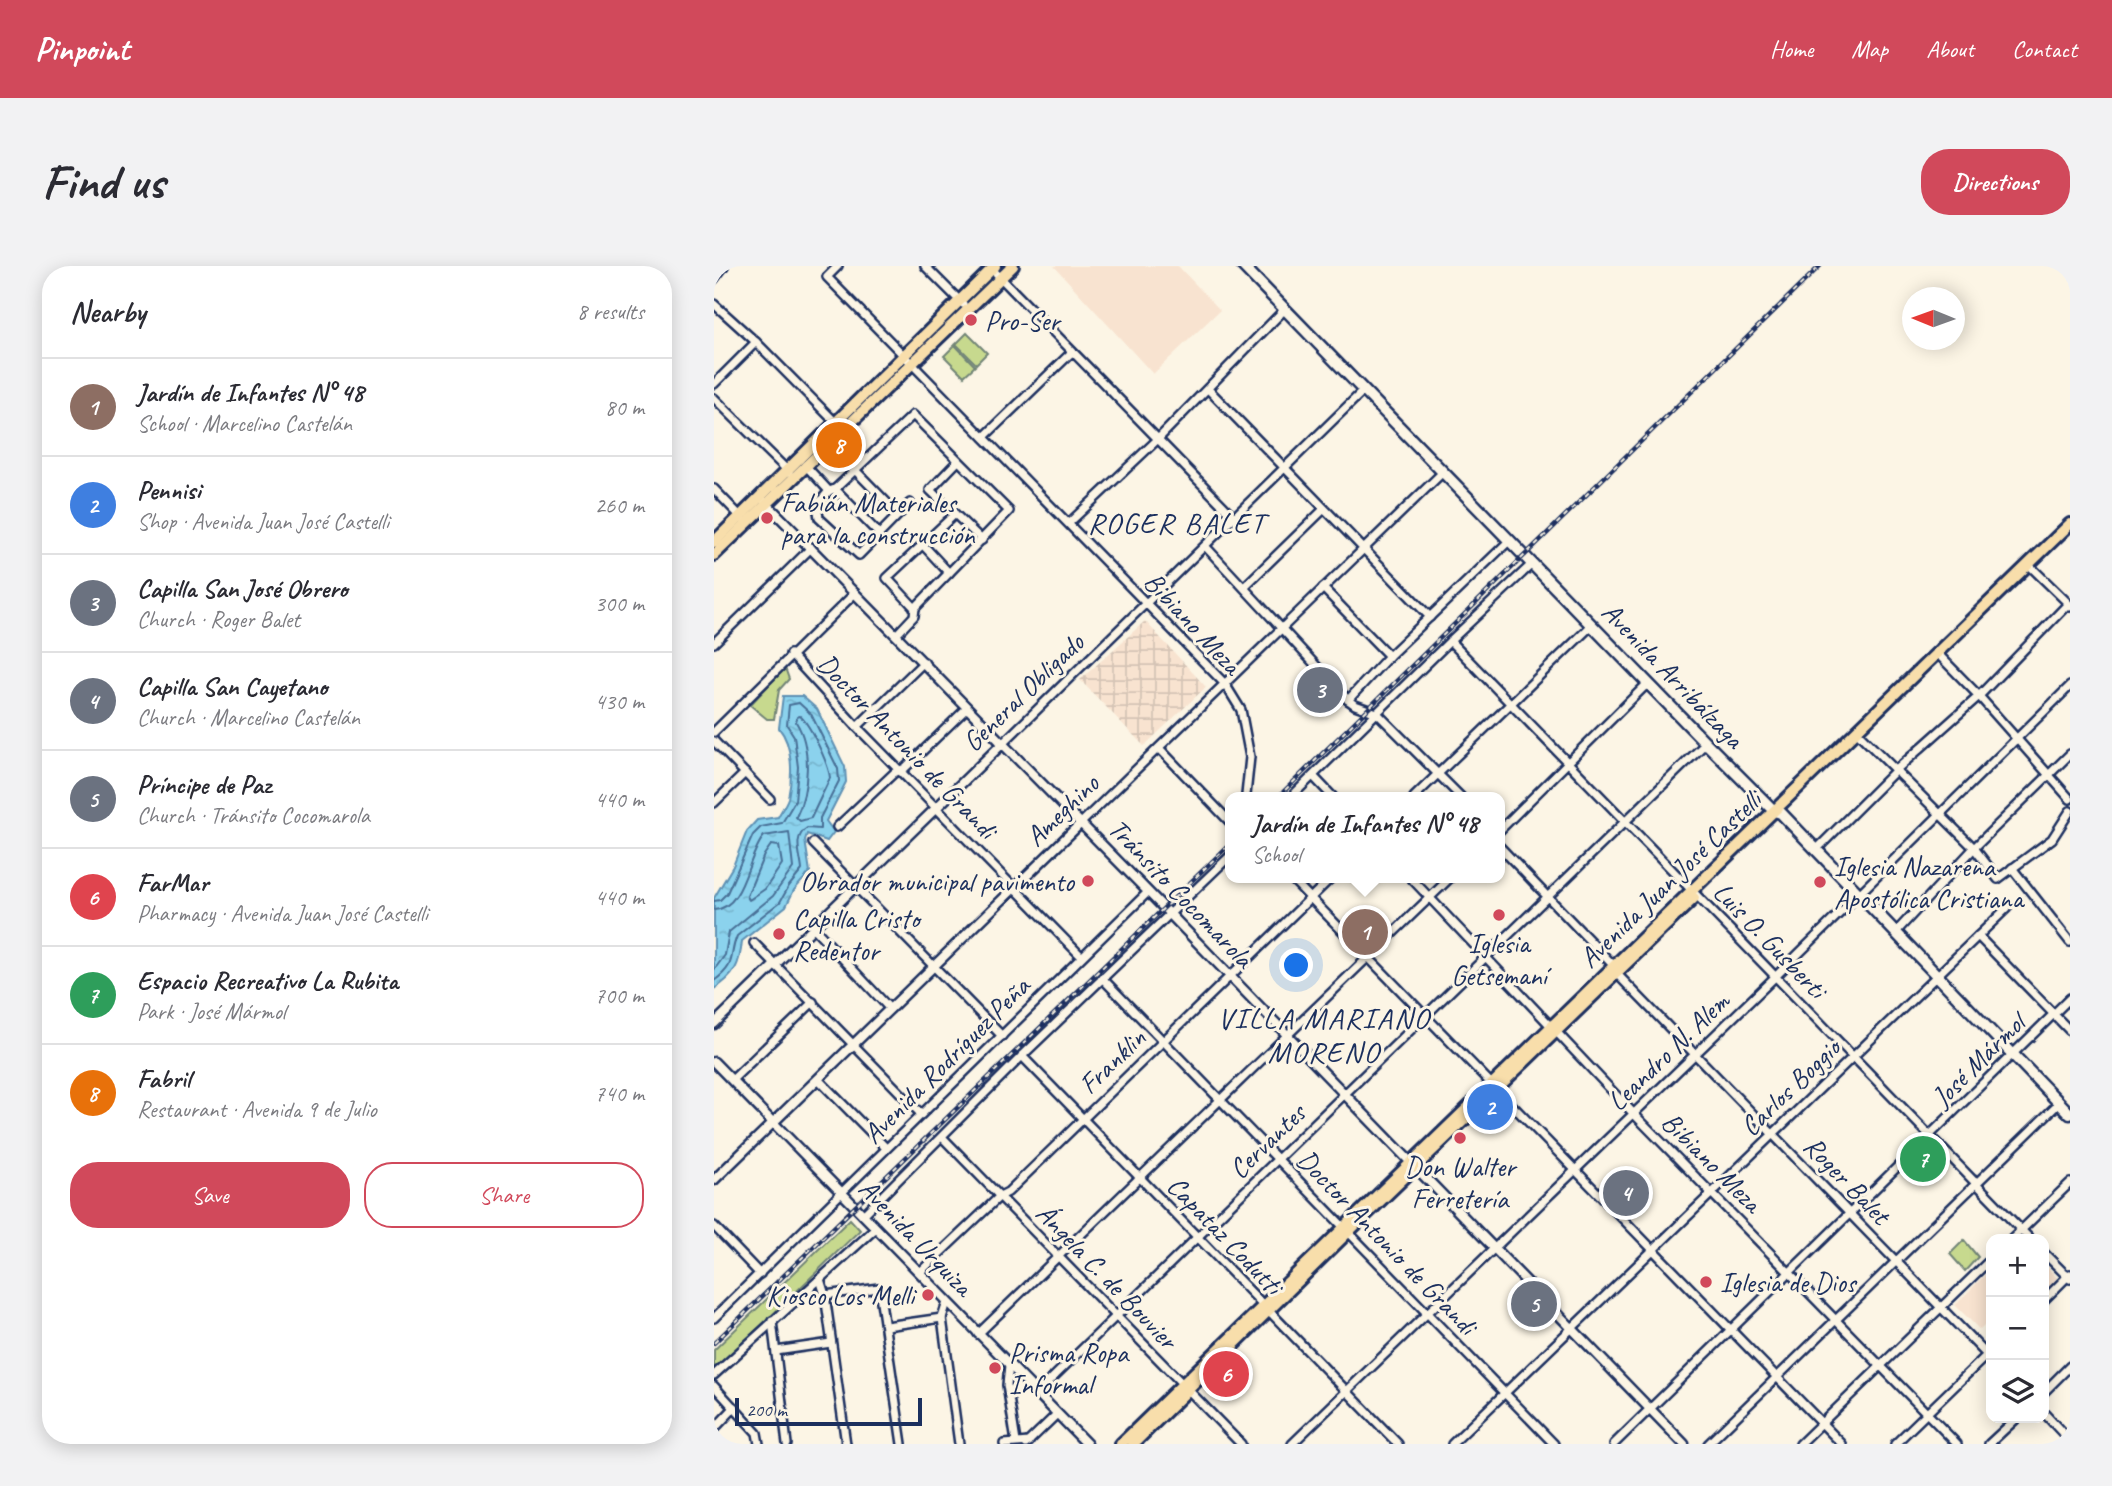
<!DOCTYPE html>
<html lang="en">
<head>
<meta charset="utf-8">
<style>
	:root { --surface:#fff; --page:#f2f2f3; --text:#2b2b33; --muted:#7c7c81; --line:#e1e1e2; --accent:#d1495b }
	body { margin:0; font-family:Caveat,sans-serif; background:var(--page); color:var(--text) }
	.controls { position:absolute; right:21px; bottom:21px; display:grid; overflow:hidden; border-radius:14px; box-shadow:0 4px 18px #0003 }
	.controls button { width:63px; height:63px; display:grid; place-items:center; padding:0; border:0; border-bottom:2px solid var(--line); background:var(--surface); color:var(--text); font:35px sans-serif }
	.compass { position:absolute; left:1188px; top:21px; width:63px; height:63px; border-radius:50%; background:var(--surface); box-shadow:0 4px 18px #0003; rotate:271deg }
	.scale { position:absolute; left:21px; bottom:18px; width:187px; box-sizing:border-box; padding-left:7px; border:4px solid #1b2f5e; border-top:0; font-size:19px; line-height:24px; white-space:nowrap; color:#1b2f5e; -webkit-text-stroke:5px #fcf5e5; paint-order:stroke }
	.you { position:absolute; left:583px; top:700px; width:24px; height:24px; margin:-18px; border:5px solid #fff; border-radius:50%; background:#1a73e8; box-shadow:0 0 0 10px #1a73e833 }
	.badge { display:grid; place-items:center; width:46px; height:46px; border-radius:50%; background:var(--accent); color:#fff; font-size:23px; font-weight:700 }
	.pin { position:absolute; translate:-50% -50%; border:4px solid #fff; box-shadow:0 2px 7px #0006 }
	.popup { position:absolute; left:511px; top:526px; width:280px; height:91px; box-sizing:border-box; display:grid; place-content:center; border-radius:14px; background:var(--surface); filter:drop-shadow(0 2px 5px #0005); font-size:23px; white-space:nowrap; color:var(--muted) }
	.popup b { font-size:26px; color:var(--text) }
	.popup::after { content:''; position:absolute; left:50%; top:100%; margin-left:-14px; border:14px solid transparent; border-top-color:var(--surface) }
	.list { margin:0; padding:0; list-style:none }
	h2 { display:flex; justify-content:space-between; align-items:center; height:91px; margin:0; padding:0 28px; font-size:30px }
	h2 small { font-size:23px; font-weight:400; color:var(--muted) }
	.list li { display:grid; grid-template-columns:46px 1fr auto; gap:21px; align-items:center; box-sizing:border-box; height:98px; padding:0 28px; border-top:2px solid var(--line) }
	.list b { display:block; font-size:26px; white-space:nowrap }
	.list p { margin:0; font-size:23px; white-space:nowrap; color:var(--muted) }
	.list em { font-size:23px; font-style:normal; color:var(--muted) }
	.actions { display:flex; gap:14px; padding:21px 28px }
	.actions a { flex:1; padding:16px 0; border:2px solid var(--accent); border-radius:28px; text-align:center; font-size:24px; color:var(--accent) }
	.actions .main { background:var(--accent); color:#fff }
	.icon { flex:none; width:38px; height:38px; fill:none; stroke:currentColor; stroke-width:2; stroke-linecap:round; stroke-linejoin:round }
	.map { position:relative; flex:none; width:1356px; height:1178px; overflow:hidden; border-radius:28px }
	header { display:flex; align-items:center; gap:42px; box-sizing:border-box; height:98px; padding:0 35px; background:var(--accent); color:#fff }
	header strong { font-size:33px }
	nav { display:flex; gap:38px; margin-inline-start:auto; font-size:24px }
	.intro { display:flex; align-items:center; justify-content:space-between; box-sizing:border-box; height:168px; padding:0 42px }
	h1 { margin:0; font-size:49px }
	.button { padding:18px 32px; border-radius:28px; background:var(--accent); color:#fff; font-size:24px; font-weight:700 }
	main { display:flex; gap:42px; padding:0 42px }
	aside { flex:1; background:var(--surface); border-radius:28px; box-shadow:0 4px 18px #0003 }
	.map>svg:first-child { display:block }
	.built { fill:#f8e3d0 }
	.industrial { fill:url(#industrial-grid) }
	.green { fill:#c7d98e; stroke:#718476; stroke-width:2 }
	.water { fill:url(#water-ripples); stroke:#5e91b4; stroke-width:2 }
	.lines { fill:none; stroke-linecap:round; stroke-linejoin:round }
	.shore { stroke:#487097; stroke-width:2 }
	.minor-casing { stroke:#1b2f5e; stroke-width:12 }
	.tertiary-casing { stroke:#1b2f5e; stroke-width:13 }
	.secondary-casing { stroke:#1b2f5e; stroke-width:15 }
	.primary-casing { stroke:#1b2f5e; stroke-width:16 }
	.minor { stroke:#fcf5e5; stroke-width:7 }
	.tertiary { stroke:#fcf5e5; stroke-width:8 }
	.secondary { stroke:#fcf5e5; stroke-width:10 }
	.primary { stroke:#f8deab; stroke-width:10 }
	.rail-casing { stroke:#1b2f5e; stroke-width:4.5 }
	.rail { stroke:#fcf5e5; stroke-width:2; stroke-dasharray:5; stroke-linecap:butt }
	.poi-dot { fill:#d1495b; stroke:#fcf5e5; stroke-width:2.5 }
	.labels { text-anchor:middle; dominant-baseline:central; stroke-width:6; stroke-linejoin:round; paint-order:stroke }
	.poi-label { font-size:28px; fill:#1b2f5e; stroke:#fcf5e5; text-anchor:start }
	.street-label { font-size:28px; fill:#1b2f5e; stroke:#fcf5e5 }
	.neighbourhood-label { font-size:30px; letter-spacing:2px; fill:#1b2f5e; stroke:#fcf5e5 }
</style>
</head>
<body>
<header>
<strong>Pinpoint</strong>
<nav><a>Home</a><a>Map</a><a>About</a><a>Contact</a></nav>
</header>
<div class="intro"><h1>Find us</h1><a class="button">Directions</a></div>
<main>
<aside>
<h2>Nearby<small>8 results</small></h2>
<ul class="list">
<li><span class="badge" style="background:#8d6e63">1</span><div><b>Jardín de Infantes N° 48</b><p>School · Marcelino Castelán</p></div><em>80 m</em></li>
<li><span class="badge" style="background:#3f7fe0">2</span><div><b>Pennisi</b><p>Shop · Avenida Juan José Castelli</p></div><em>260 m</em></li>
<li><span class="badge" style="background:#6b7280">3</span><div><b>Capilla San José Obrero</b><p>Church · Roger Balet</p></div><em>300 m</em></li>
<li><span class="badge" style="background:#6b7280">4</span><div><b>Capilla San Cayetano</b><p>Church · Marcelino Castelán</p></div><em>430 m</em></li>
<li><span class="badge" style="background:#6b7280">5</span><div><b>Príncipe de Paz</b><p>Church · Tránsito Cocomarola</p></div><em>440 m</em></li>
<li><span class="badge" style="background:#e0444e">6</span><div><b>FarMar</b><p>Pharmacy · Avenida Juan José Castelli</p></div><em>440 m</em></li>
<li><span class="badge" style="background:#2e9e5b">7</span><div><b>Espacio Recreativo La Rubita</b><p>Park · José Mármol</p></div><em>700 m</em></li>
<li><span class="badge" style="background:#e8710a">8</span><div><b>Fabril</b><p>Restaurant · Avenida 9 de Julio</p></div><em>740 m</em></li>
</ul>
<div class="actions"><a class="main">Save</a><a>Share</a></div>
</aside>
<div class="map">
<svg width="1356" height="1178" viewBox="0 0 1356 1178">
	<defs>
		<pattern id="industrial-grid" width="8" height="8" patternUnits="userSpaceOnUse" patternTransform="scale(1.75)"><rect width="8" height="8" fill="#f8e3d0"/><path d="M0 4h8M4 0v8" fill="none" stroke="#d4c3b5"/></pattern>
		<pattern id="water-ripples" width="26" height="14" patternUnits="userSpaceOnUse" patternTransform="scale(1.75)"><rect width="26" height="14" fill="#8bd2ed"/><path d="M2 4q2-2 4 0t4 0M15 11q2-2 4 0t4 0" fill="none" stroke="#77b5ce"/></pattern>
	</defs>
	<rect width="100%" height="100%" fill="#fcf5e5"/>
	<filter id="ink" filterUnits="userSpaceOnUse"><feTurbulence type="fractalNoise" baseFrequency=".0143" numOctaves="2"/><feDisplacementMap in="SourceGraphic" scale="14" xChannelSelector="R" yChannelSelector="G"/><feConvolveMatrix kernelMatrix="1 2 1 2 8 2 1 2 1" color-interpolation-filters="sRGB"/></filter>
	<g filter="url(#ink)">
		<!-- built -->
		<g class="built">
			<path d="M340,0h124l42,44 -67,64z"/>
			<path d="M1330,997l13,15 -13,14z"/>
			<path d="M1277,1003v50l-11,11 -25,-25z"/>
		</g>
		<!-- industrial -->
		<path class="industrial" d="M431,355l61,66 -62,59 -64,-66z"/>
		<!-- green -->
		<g class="green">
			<path d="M253,67l20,20 -11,11 -20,-20z"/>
			<path d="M241,79l20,21 -11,10 -20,-20z"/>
			<path d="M71,402l4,11 -10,11 -5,29h-7l-17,-14z"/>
			<path d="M1215,878l8,8 -21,21 -8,-8z"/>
			<path d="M136,953l10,11 -146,141v-21z"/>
			<path d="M1250,974l14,17 -13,14 -15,-17z"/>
		</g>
		<!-- water -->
		<path class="water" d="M69,430h19l15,13 28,58 1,15 -20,39 8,11 -7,9 -20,-7 -2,6 5,32 -16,18 -8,16 -44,35c-2,23 -7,35 -28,48v-91l19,-32 14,-35 10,-11 21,-3c3,-6 8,-13 10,-19 5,-22 5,-53 -9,-70z"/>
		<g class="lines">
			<!-- shore -->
			<g class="shore">
				<path d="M86,450c10,8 29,49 30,62l-19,40 -11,3 -4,-4c13,-26 16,-70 0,-95l1,-5z"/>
				<path d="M57,579l8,1 3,18 -17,25 -16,11 -2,-4 17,-41z"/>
				<path d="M0,635l6,-1 7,-7 26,-58 8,-8 21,-4 13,-22 3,-34 -4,-31 -7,-11 2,-20 10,-2 12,11 27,55 1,12 -19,37v11l-13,-1c-15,9 -6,28 -5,42l-13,16 -9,16 -43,34c-9,21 1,27 -23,45"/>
				<path d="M0,644c31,-2 33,-55 50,-74l25,-4 4,36 -20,28 -44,36 -4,23 -11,15"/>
			</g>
			<defs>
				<g id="minor">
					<path d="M124,0l-11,11 398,407 16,26 9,47 -4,38"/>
					<path d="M211,0l38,38"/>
					<path d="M278,3l243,249"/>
					<path d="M0,13l10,-13"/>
					<path d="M0,38l42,38 81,82"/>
					<path d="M0,118l42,-42"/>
					<path d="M494,123l222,228"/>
					<path d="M0,132l75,74"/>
					<path d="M270,171l88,-85"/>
					<path d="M244,195l-28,29 52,50"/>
					<path d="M91,199l24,26"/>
					<path d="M141,204l43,44"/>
					<path d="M0,223l28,29"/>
					<path d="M121,223l44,45"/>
					<path d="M355,257l88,-83 128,-131"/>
					<path d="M210,280l25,27"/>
					<path d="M492,281l142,153 7,5 22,8 84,84"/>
					<path d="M1314,298l42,41"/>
					<path d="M530,321l80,-78"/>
					<path d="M609,322l66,68"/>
					<path d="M201,342l-28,-30 68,-64"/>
					<path d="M183,368l17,-18 1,-8 94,-97 -96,-96 -78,74 -6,2 -12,14 2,13 40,37 51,-52"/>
					<path d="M736,375l580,598"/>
					<path d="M0,377l97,-95"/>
					<path d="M1223,387l42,43 91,103"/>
					<path d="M76,388l67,73 224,229"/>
					<path d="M634,434l41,-44 120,-115"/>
					<path d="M143,461l67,-65"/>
					<path d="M1142,465l118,117 24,31 54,-40 18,-28"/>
					<path d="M0,466l141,-139"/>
					<path d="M0,475l56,58"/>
					<path d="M289,477l360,-352"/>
					<path d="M445,482l71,74"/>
					<path d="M599,510l20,21"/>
					<path d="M577,531l159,-156 82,-77"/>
					<path d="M700,531l178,-172"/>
					<path d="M0,537l31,-30"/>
					<path d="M367,557l362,-351"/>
					<path d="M123,561l57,-54 11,-5 62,-60"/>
					<path d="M786,564l148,-147"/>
					<path d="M99,577l189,193"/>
					<path d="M786,581l113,118 4,9 374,385"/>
					<path d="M1102,584l80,-80 83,-74 86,-89h5"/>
					<path d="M1298,602l58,74"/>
					<path d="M577,612l551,566"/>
					<path d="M697,612l222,235 324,331"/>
					<path d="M100,662l76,81"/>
					<path d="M1182,666l78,-84 96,-94"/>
					<path d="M1264,670l92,95"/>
					<path d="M40,677l167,171"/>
					<path d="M388,712l452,466"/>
					<path d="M308,790l376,388"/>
					<path d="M104,813l68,69"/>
					<path d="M18,814l81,-78"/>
					<path d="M228,871l299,307"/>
					<path d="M149,949l159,-159 208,-200"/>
					<path d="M0,960l46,48"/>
					<path d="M1298,973l58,-56"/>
					<path d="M1330,987l26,26"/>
					<path d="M206,1006l80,-76 8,-4 323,-314"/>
					<path d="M106,1013l5,16 21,149"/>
					<path d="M111,1029l54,-7 23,156"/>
					<path d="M1330,1034l26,-26"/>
					<path d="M233,1036l-5,16 17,126"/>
					<path d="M0,1052l434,-426"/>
					<path d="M58,1055l15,123"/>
					<path d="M172,1060l56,-8"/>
					<path d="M264,1068l472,-456"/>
					<path d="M62,1085l55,-8"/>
					<path d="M295,1099l-2,20 9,57"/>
					<path d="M0,1109l162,-147"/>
					<path d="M0,1120l43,47 2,11"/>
					<path d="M1330,1126l26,-26"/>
					<path d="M323,1127l669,-650"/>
					<path d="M1330,1147l26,28"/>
					<path d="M0,1163l21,-22"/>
					<path d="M290,1178l25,-2"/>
					<path d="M312,1178l31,-30"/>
					<path d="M578,1178l484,-468 294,-290"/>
					<path d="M738,1178l555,-536"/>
					<path d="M900,1178l456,-446"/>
					<path d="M994,1178l351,-341"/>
					<path d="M1086,1178l191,-185"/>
					<path d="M1181,1178l96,-93"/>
					<path d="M1275,1178l28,-26"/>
				</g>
				<g id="tertiary">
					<path d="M51,236l400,407 519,535"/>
					<path d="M0,758l289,-281"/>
					<path d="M0,796l373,382"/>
					<path d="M0,914l367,-357"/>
				</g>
				<path id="secondary" d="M529,0l463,477 68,68 7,2 289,301"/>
				<g id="primary">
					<path d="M0,276l281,-276"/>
					<path d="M0,289l299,-289"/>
					<path d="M407,1178l949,-920"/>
					<path d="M419,1178l216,-213 345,-333"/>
				</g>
			</defs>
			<!-- minor casing -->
			<use href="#minor" class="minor-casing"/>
			<!-- tertiary casing -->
			<use href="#tertiary" class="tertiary-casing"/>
			<!-- secondary casing -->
			<use href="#secondary" class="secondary-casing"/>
			<!-- primary casing -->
			<use href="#primary" class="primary-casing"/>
			<!-- minor -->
			<use href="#minor" class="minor"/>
			<!-- tertiary -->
			<use href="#tertiary" class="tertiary"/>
			<!-- secondary -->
			<use href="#secondary" class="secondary"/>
			<!-- primary -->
			<use href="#primary" class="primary"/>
			<defs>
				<g id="rail">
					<path d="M564,531l542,-531"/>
					<path d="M0,1077l516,-499"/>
				</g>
			</defs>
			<!-- rail casing -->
			<use href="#rail" class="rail-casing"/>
			<!-- rail -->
			<use href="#rail" class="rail"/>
		</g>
	</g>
	<!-- markers -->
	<g class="poi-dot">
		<circle cx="257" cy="54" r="7"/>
		<circle cx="53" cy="252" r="7"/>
		<circle cx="374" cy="615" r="7"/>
		<circle cx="1106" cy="616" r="7"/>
		<circle cx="785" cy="649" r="7"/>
		<circle cx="65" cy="668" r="7"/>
		<circle cx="746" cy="872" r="7"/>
		<circle cx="992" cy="1016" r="7"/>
		<circle cx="214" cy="1029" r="7"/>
		<circle cx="281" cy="1102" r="7"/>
	</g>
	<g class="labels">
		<!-- poi labels -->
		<g class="poi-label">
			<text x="271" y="54">Pro-Ser</text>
			<text x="67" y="236">Fabián Materiales<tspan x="67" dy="32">para la construcción</tspan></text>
			<text x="1120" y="600">Iglesia Nazarena<tspan x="1120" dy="32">Apostólica Cristiana</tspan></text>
			<text x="360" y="615" text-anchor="end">Obrador municipal pavimento</text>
			<text x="79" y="652">Capilla Cristo<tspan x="79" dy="32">Redentor</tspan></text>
			<text x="785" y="677" text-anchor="middle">Iglesia<tspan x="785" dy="32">Getsemaní</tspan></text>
			<text x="746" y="900" text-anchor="middle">Don Walter<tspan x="746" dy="32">Ferretería</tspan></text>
			<text x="1006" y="1016">Iglesia de Dios</text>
			<text x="200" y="1029" text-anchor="end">Kiosco Los Melli</text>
			<text x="295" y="1086">Prisma Ropa<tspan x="295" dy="32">Informal</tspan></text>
		</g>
		<!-- street labels -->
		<g class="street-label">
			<text transform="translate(479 357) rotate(47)">Bibiano Meza</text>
			<text transform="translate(959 409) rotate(46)">Avenida Arribálzaga</text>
			<text transform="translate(309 426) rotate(-44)">General Obligado</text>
			<text transform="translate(193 480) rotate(46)">Doctor Antonio de Grandi</text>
			<text transform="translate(348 544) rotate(-44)">Ameghino</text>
			<text transform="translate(956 613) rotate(-44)">Avenida Juan José Castelli</text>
			<text transform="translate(467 627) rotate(46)">Tránsito Cocomarola</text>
			<text transform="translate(1056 674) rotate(46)">Luis O. Gusberti</text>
			<text transform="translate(954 785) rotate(-44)">Leandro N. Alem</text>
			<text transform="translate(232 794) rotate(-45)">Avenida Rodríguez Peña</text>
			<text transform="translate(1264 794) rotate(-45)">José Mármol</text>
			<text transform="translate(398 795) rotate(-44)">Franklin</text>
			<text transform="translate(1076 821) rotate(-44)">Carlos Boggio</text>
			<text transform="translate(553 875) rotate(-44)">Cervantes</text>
			<text transform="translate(998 896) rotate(45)">Bibiano Meza</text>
			<text transform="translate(1133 914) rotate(46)">Roger Balet</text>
			<text transform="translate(511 969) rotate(46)">Capataz Codutti</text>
			<text transform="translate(202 971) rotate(46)">Avenida Urquiza</text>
			<text transform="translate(673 976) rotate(46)">Doctor Antonio de Grandi</text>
			<text transform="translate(393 1010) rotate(46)">Ángela C. de Bouvier</text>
		</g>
		<!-- neighbourhood labels -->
		<g class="neighbourhood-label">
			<text x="463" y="257">ROGER BALET</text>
			<text x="610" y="752">VILLA MARIANO<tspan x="610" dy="34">MORENO</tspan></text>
		</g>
	</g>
</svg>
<div class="controls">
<button>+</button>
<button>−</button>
<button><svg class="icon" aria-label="layers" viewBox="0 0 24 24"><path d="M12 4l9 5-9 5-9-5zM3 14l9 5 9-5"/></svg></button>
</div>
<svg class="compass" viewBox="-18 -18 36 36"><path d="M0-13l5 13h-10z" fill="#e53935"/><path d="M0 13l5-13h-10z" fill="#7c7c81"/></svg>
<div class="scale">200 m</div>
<div class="you"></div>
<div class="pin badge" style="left:651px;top:666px;background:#8d6e63">1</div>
<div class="popup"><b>Jardín de Infantes N° 48</b>School</div>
<div class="pin badge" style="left:776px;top:841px;background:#3f7fe0">2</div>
<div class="pin badge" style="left:606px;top:424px;background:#6b7280">3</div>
<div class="pin badge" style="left:912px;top:927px;background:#6b7280">4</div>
<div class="pin badge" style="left:820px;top:1038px;background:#6b7280">5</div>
<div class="pin badge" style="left:512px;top:1108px;background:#e0444e">6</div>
<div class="pin badge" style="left:1209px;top:893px;background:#2e9e5b">7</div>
<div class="pin badge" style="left:125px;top:179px;background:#e8710a">8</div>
</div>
</main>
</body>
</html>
